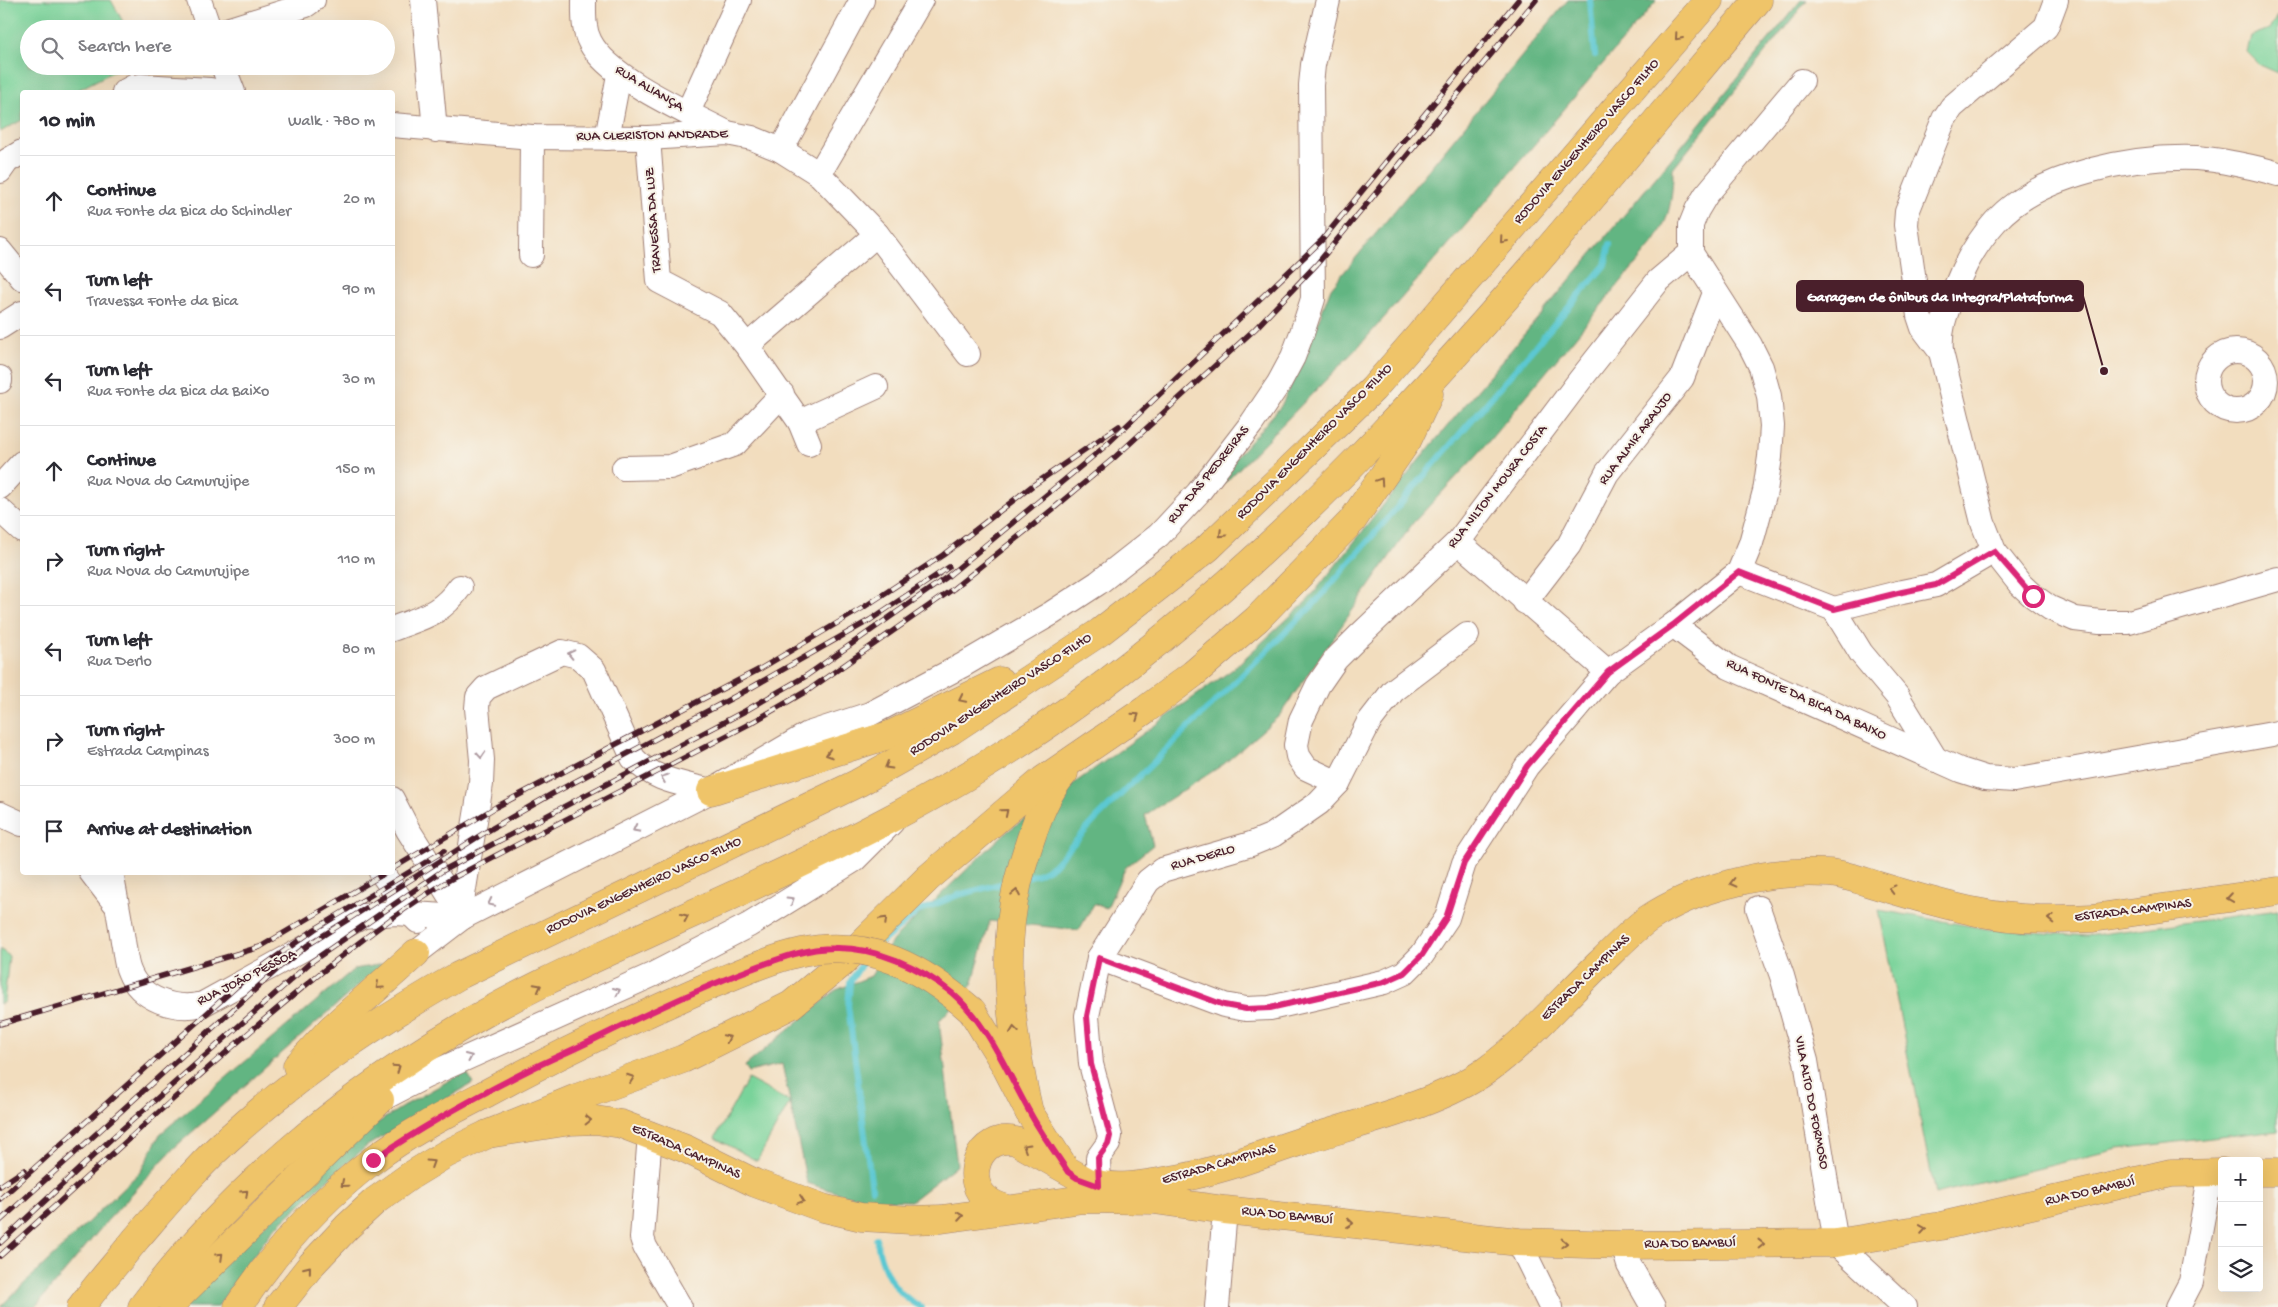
<!DOCTYPE html>
<html lang="en">
<head>
<meta charset="utf-8">
<style>
	:root { --surface:#fff; --page:#f2f2f3; --text:#2b2b33; --muted:#7c7c81; --line:#e1e1e2 }
	body { margin:0; font-family:"Gochi Hand",sans-serif; background:var(--page); color:var(--text) }
	.controls { position:absolute; right:15px; bottom:15px; display:grid; overflow:hidden; border-radius:5px; box-shadow:0 5px 20px #0002 }
	.controls button { width:45px; height:45px; display:grid; place-items:center; padding:0; border:0; border-bottom:1px solid var(--line); background:var(--surface); color:var(--text); font:25px sans-serif }
	.stop { position:absolute; width:15px; height:15px; margin:-11px; border:4px solid #db2777; border-radius:50%; background:#fff }
	.stop.end { background:#db2777; border-color:#fff; box-shadow:0 1px 5px #0008 }
	.list { margin:0; padding:0; list-style:none }
	h2 { display:flex; justify-content:space-between; align-items:center; height:65px; margin:0; padding:0 20px; font-size:21px }
	h2 small { font-size:16px; font-weight:400; color:var(--muted) }
	.list li { display:grid; grid-template-columns:32px 1fr auto; gap:15px; align-items:center; box-sizing:border-box; height:90px; padding:0 20px; border-top:1px solid var(--line) }
	.list b { display:block; font-size:19px; white-space:nowrap }
	.list p { margin:0; font-size:16px; white-space:nowrap; color:var(--muted) }
	.list em { font-size:16px; font-style:normal; color:var(--muted) }
	.icon { flex:none; width:28px; height:28px; fill:none; stroke:currentColor; stroke-width:2; stroke-linecap:round; stroke-linejoin:round }
	.map { position:relative; flex:none; width:2278px; height:1307px; overflow:hidden }
	.search { position:absolute; background:var(--surface); box-shadow:0 5px 20px #0002; left:20px; top:20px; width:375px; height:55px; display:flex; align-items:center; gap:12px; box-sizing:border-box; padding:0 18px; border-radius:28px; color:var(--muted); font-size:19px }
	.panel { position:absolute; background:var(--surface); box-shadow:0 5px 20px #0002; left:20px; top:90px; width:375px; height:785px; border-radius:5px }
	.map>svg:first-child { display:block }
	.green { fill:#79d39a; stroke:#627962 }
	.forest { fill:#62b582; stroke:#566a56 }
	.lines { fill:none; stroke-linecap:round; stroke-linejoin:round }
	.stream { stroke:#5bc8d2; stroke-width:6 }
	.minor-casing { stroke:#9e7e74; stroke-width:26 }
	.major-casing { stroke:#9e7e74; stroke-width:29 }
	.highway-casing { stroke:#9e7e74; stroke-width:29 }
	.minor { stroke:#fff; stroke-width:24 }
	.major { stroke:#efc469; stroke-width:28 }
	.highway { stroke:#efc469; stroke-width:28 }
	.rail-casing { stroke:#4a1f2b; stroke-width:5.5 }
	.rail { stroke:#f7f3e8; stroke-width:4; stroke-dasharray:11; stroke-linecap:butt }
	.major-bridge-casing { stroke:#9e7e74; stroke-width:29; stroke-linecap:butt }
	.major-bridge { stroke:#efc469; stroke-width:28 }
	.oneway { stroke:#946947 }
	.oneway2 { stroke:#ae9aa0 }
	.route { stroke:#db2777; stroke-width:6 }
	.labels { text-anchor:middle; dominant-baseline:central; stroke-width:4; stroke-linejoin:round; paint-order:stroke }
	.street-label { font-size:14px; fill:#4a1f2b; stroke:#f7f3e8 }
	.leader { fill:none; stroke:#4a1f2b; stroke-width:2 }
	.callout-dot { fill:#4a1f2b; stroke:#f7f3e8; stroke-width:2 }
	.callout { fill:#4a1f2b; stroke:#4a1f2b; stroke-width:2 }
	.callout-label { font-size:15px; text-anchor:middle; font-weight:bold; fill:#fff }
</style>
</head>
<body>
<div class="map">
<svg width="2278" height="1307" viewBox="0 0 2278 1307">
	<rect width="100%" height="100%" fill="#f7f3e8"/>
	<filter id="ink" filterUnits="userSpaceOnUse"><feTurbulence type="fractalNoise" baseFrequency=".02" numOctaves="2"/><feDisplacementMap in="SourceGraphic" scale="10" xChannelSelector="R" yChannelSelector="G"/><feConvolveMatrix kernelMatrix="1 2 1 2 8 2 1 2 1" color-interpolation-filters="sRGB"/></filter>
	<filter id="wash" filterUnits="userSpaceOnUse"><feTurbulence type="fractalNoise" baseFrequency=".0096" numOctaves="4" result="noise"/><feDisplacementMap in="SourceGraphic" scale="20" xChannelSelector="R" yChannelSelector="G"/><feGaussianBlur stdDeviation="1.12" result="paint"/><feColorMatrix in="noise" values="0 0 0 0 0 0 0 0 0 0 0 0 0 0 0 0 0 1.4 0 .05"/><feComposite in="paint" operator="in"/></filter>
	<g filter="url(#wash)">
		<rect width="100%" height="100%" fill="#f2ddbe"/>
		<!-- green -->
		<g class="green">
			<path d="M0,0h111l16,29h-98v37h95l-50,26h-52v28l-22,12z"/>
			<path d="M2278,15v58l-18,-8 -13,-13 4,-16 18,-7z"/>
			<path d="M1879,910l109,19 99,7 191,-26v220l-160,19 -183,45z"/>
			<path d="M0,949l9,7 -5,46 -4,2z"/>
			<path d="M748,1079l42,23 -33,59 -42,-23z"/>
		</g>
		<!-- forest -->
		<g class="forest">
			<path d="M1568,0h89l-186,219 -110,125 -143,146 -3,-9 66,-75 24,-51 26,-67z"/>
			<path d="M1801,0h6l-134,169c0,26 -3,51 -19,73l-175,211 -66,70 -134,193 -55,48 -79,51 8,30 -28,23 -18,40 -13,-4 -15,26 -89,-9 -18,64 -33,36 18,144 -46,36 -38,-1 -28,-5 -38,-12 -25,-119 -33,8 -4,-6 91,-76 35,-14 22,-36 112,-107 228,-164 76,-70 110,-139 247,-295z"/>
			<path d="M383,964l-209,184 -67,73 -72,86h-35l141,-136 19,-37 194,-165z"/>
			<path d="M466,1071l7,12 -106,63 -51,44 -44,41 -42,57 -12,19h-40l182,-173 47,-30z"/>
		</g>
		<g class="lines">
			<!-- stream -->
			<g class="stream">
				<path d="M1590,0l5,55"/>
				<path d="M1026,877l12,-3 15,-8 43,-47 218,-215 291,-339 5,-21"/>
				<path d="M881,943l38,-32 39,-16 54,-14"/>
				<path d="M865,959l-15,23 -2,24 24,183"/>
				<path d="M876,1238c6,31 16,54 45,69"/>
			</g>
		</g>
	</g>
	<g filter="url(#ink)">
		<g class="lines">
			<defs>
				<g id="minor">
					<path d="M199,0l10,29"/>
					<path d="M423,0l12,130"/>
					<path d="M584,0c0,14 -1,29 6,42 19,37 99,71 137,91"/>
					<path d="M230,29l76,-24 7,-5"/>
					<path d="M223,66l10,26"/>
					<path d="M1802,81l-96,114 -9,15 -6,15v28l59,92 11,22 8,29 3,30 -2,31 -5,34 -14,52 -12,29 -66,53 56,42 231,103 25,8 29,2 264,-47"/>
					<path d="M124,92l9,-5 8,-1 69,4 9,2"/>
					<path d="M688,112l51,-112"/>
					<path d="M392,125l140,12 116,1 79,-5 25,5 29,12 38,24 58,60 91,120"/>
					<path d="M607,138l12,-63"/>
					<path d="M648,138l11,143 61,32 27,33 53,76 9,22"/>
					<path d="M781,150l81,-150"/>
					<path d="M0,171l7,-10 15,-9"/>
					<path d="M819,174l102,-174"/>
					<path d="M2278,174c-18,-6 -63,-15 -82,-16 -62,-2 -158,15 -201,64 -17,19 -30,41 -39,64 -9,24 -17,40 -15,66l42,171 11,28 26,33 13,12 17,12 25,11 25,3h29l149,-43"/>
					<path d="M0,251l22,27"/>
					<path d="M531,255l1,-118"/>
					<path d="M0,327l22,-14"/>
					<path d="M747,346l130,-112"/>
					<circle cx="2236" cy="381" r="30"/>
					<path d="M1941,352l-18,-24 -4,-12 -13,-91 1,-13 37,-93 8,-12 94,-80 10,-27"/>
					<path d="M0,378v3"/>
					<path d="M800,422l76,-35"/>
					<path d="M624,468l46,-1 65,-23 47,-50"/>
					<path d="M0,487l22,-24"/>
					<path d="M0,510l22,20"/>
					<path d="M1458,542l150,130"/>
					<path d="M1739,572l95,37 68,-17 34,-7 58,-34"/>
					<path d="M1525,602l44,-57 38,-72 75,-95 33,-85"/>
					<path d="M1834,609l27,44 36,43 39,64"/>
					<path d="M392,629c31,-12 48,-14 68,-42"/>
					<path d="M1338,783l-32,-15 -8,-12 -2,-11 5,-25 17,-35 18,-26 23,-23 99,-94 122,-162 78,-99 33,-28"/>
					<path d="M392,799l16,31 55,87"/>
					<path d="M0,814l22,10"/>
					<path d="M91,872l23,30"/>
					<path d="M111,872c4,23 9,46 12,69 2,9 2,21 6,30 11,29 47,40 74,33l160,-88 32,-3 68,4"/>
					<path d="M381,872l29,41 8,8"/>
					<path d="M1758,908l24,68 24,85 30,182 69,64"/>
					<path d="M463,917l-1,-16 19,-117 1,-24 -5,-52 1,-11 8,-9 76,-36 16,4 16,14 39,88c21,23 48,25 78,33"/>
					<path d="M416,953l47,-36 248,-126 97,-57 62,-20 93,-49 89,-52 46,-30 61,-48 39,-42 54,-70 27,-40 14,-26 9,-24 11,-34 -2,-214 2,-20 15,-65"/>
					<path d="M1099,958l125,47 22,4 24,-1 114,-26 20,-9 18,-18 25,-37 17,-55 63,-97 81,-94 65,-47"/>
					<path d="M364,1108l60,-31 228,-102 97,-50 105,-65 38,-38"/>
					<path d="M650,1134l-8,104 3,9 35,60"/>
					<path d="M1099,1186l-1,-28 10,-14 2,-8 -19,-72 -4,-48 12,-58 49,-77 14,-11 89,-26 22,-9 46,-32 19,-20 31,-61 24,-31 74,-56"/>
					<path d="M1519,1242l32,65"/>
					<path d="M1623,1245l6,20 24,42"/>
					<path d="M1217,1307l8,-97"/>
					<path d="M2178,1307l13,-25 20,-110"/>
				</g>
				<g id="major">
					<path d="M972,1011l32,52 25,49 35,55"/>
					<path d="M2259,1172h19"/>
					<path d="M1007,1209c-6,-2 -13,-4 -18,-8 -28,-19 -11,-69 27,-60l72,41c27,8 55,3 82,-2 45,-7 89,-25 132,-39 56,-18 138,-37 185,-71 41,-30 76,-71 112,-106 16,-15 32,-33 49,-45 24,-16 54,-28 81,-35 31,-9 66,-13 99,-11 16,1 32,7 48,12 33,10 67,20 101,27 38,8 77,8 116,6l185,-27"/>
					<path d="M172,1303l208,-203"/>
					<path d="M238,1307c37,-56 81,-106 135,-147 35,-27 75,-47 114,-67 72,-39 146,-74 221,-107"/>
					<path d="M278,1307l34,-43 35,-37 28,-26 35,-25 36,-22 42,-20 83,-13 25,-1 25,4 65,25 69,34 68,25 38,9 50,3 31,-1 141,-20 71,1 71,10 294,32 104,3 213,-2 105,-17 230,-53 51,-1"/>
				</g>
				<g id="highway">
					<path d="M711,791l181,-57 108,-53"/>
					<path d="M297,1066l34,-37 85,-76"/>
					<path d="M1029,1112c-14,-60 -25,-127 -18,-190 3,-27 10,-55 19,-81 8,-24 17,-49 34,-68"/>
					<path d="M488,1134l91,-37 104,-38 108,-54 50,-41 87,-86 115,-98 102,-70 48,-36 64,-55 95,-98 55,-80 22,-47"/>
					<path d="M81,1307c17,-24 37,-45 55,-68 32,-37 64,-76 101,-108 68,-61 142,-110 221,-155l400,-193 94,-53 148,-98 108,-84 165,-159 336,-389"/>
					<path d="M142,1307c84,-112 196,-207 316,-278 69,-42 145,-74 218,-108 129,-58 257,-117 374,-198 279,-192 491,-467 708,-723"/>
				</g>
			</defs>
			<!-- minor casing -->
			<use href="#minor" class="minor-casing"/>
			<!-- major casing -->
			<use href="#major" class="major-casing"/>
			<!-- highway casing -->
			<use href="#highway" class="highway-casing"/>
			<!-- minor -->
			<use href="#minor" class="minor"/>
			<!-- major -->
			<use href="#major" class="major"/>
			<!-- highway -->
			<use href="#highway" class="highway"/>
			<defs>
				<g id="rail">
					<path d="M392,869l104,-62 264,-138 101,-60 82,-54 89,-69 87,-60"/>
					<path d="M0,1024l260,-77 127,-75"/>
					<path d="M0,1186l24,-16"/>
					<path d="M0,1199l245,-220 70,-50 129,-78"/>
					<path d="M0,1221l281,-255 27,-21 176,-112 68,-39 195,-104 123,-70 79,-53"/>
					<path d="M0,1243l110,-103 201,-178 131,-91 303,-160 61,-35 141,-99 156,-129 219,-208 196,-240"/>
					<path d="M0,1256c86,-78 171,-157 259,-232 62,-52 123,-103 192,-145l300,-156 59,-34 143,-100 100,-80 61,-51 141,-129 62,-65 219,-264"/>
				</g>
			</defs>
			<!-- rail casing -->
			<use href="#rail" class="rail-casing"/>
			<!-- rail -->
			<use href="#rail" class="rail"/>
			<defs>
				<path id="major-bridge" d="M708,986c30,-12 62,-27 94,-34 66,-15 122,17 170,59"/>
			</defs>
			<!-- major-bridge casing -->
			<use href="#major-bridge" class="major-bridge-casing"/>
			<!-- major-bridge -->
			<use href="#major-bridge" class="major-bridge"/>
		</g>
		<!-- one-way arrows -->
		<defs><path id="oneway-chevron" d="M-2-3.5L2.5 0L-2 3.5" fill="none" stroke-width="1.6" stroke-linecap="round" stroke-linejoin="round" transform="scale(1.25)"/></defs>
		<g class="oneway">
			<use href="#oneway-chevron" transform="translate(1678 37) rotate(131)"/>
			<use href="#oneway-chevron" transform="translate(1503 240) rotate(131)"/>
			<use href="#oneway-chevron" transform="translate(1380 481) rotate(-56)"/>
			<use href="#oneway-chevron" transform="translate(1222 534) rotate(136)"/>
			<use href="#oneway-chevron" transform="translate(962 699) rotate(154)"/>
			<use href="#oneway-chevron" transform="translate(1136 716) rotate(-34)"/>
			<use href="#oneway-chevron" transform="translate(829 754) rotate(162)"/>
			<use href="#oneway-chevron" transform="translate(888 766) rotate(150)"/>
			<use href="#oneway-chevron" transform="translate(1005 812) rotate(-40)"/>
			<use href="#oneway-chevron" transform="translate(1733 883) rotate(166)"/>
			<use href="#oneway-chevron" transform="translate(1892 889) rotate(-165)"/>
			<use href="#oneway-chevron" transform="translate(1016 893) rotate(-79)"/>
			<use href="#oneway-chevron" transform="translate(2230 898) rotate(172)"/>
			<use href="#oneway-chevron" transform="translate(685 917) rotate(-25)"/>
			<use href="#oneway-chevron" transform="translate(2051 919) rotate(-178)"/>
			<use href="#oneway-chevron" transform="translate(884 920) rotate(-45)"/>
			<use href="#oneway-chevron" transform="translate(379 986) rotate(138)"/>
			<use href="#oneway-chevron" transform="translate(538 987) rotate(-28)"/>
			<use href="#oneway-chevron" transform="translate(1014 1030) rotate(-97)"/>
			<use href="#oneway-chevron" transform="translate(727 1038) rotate(-26)"/>
			<use href="#oneway-chevron" transform="translate(397 1068) rotate(-35)"/>
			<use href="#oneway-chevron" transform="translate(631 1078) rotate(-20)"/>
			<use href="#oneway-chevron" transform="translate(588 1120) rotate(-1)"/>
			<use href="#oneway-chevron" transform="translate(1026 1147) rotate(-149)"/>
			<use href="#oneway-chevron" transform="translate(431 1163) rotate(-32)"/>
			<use href="#oneway-chevron" transform="translate(344 1184) rotate(140)"/>
			<use href="#oneway-chevron" transform="translate(245 1193) rotate(-44)"/>
			<use href="#oneway-chevron" transform="translate(801 1200) rotate(19)"/>
			<use href="#oneway-chevron" transform="translate(960 1216) rotate(-9)"/>
			<use href="#oneway-chevron" transform="translate(1350 1223) rotate(6)"/>
			<use href="#oneway-chevron" transform="translate(1923 1229) rotate(-9)"/>
			<use href="#oneway-chevron" transform="translate(1564 1243) rotate(2)"/>
			<use href="#oneway-chevron" transform="translate(1761 1244) rotate(-1)"/>
			<use href="#oneway-chevron" transform="translate(220 1256) rotate(-44)"/>
			<use href="#oneway-chevron" transform="translate(308 1269) rotate(-51)"/>
		</g>
		<g class="oneway2">
			<use href="#oneway-chevron" transform="translate(571 654) rotate(-167)"/>
			<use href="#oneway-chevron" transform="translate(481 755) rotate(86)"/>
			<use href="#oneway-chevron" transform="translate(664 778) rotate(-159)"/>
			<use href="#oneway-chevron" transform="translate(636 829) rotate(153)"/>
			<use href="#oneway-chevron" transform="translate(791 900) rotate(-32)"/>
			<use href="#oneway-chevron" transform="translate(491 903) rotate(153)"/>
			<use href="#oneway-chevron" transform="translate(617 991) rotate(-24)"/>
			<use href="#oneway-chevron" transform="translate(469 1057) rotate(-24)"/>
		</g>
	</g>
	<g class="lines" filter="url(#ink)">
		<!-- route -->
		<path class="route" d="M373,1160c50,-34 102,-63 156,-90 22,-11 44,-20 66,-31 51,-25 103,-50 156,-70 27,-10 55,-21 83,-21 42,-1 86,19 118,45 36,31 54,77 77,118 11,21 26,41 39,61l9,6 22,8 -1,-28 10,-14 2,-8 -19,-72 -4,-48 12,-58 125,47 22,4 24,-1 114,-26 20,-9 18,-18 24,-37 18,-55 63,-97 81,-94 65,-47 66,-53 95,37 68,-17 34,-7 58,-34 39,45"/>
	</g>
	<g class="labels">
		<!-- street labels -->
		<g class="street-label">
			<text transform="translate(649 89) rotate(31)">RUA ALIANÇA</text>
			<text transform="translate(652 136) rotate(-1)">RUA CLERISTON ANDRADE</text>
			<text transform="translate(1587 142) rotate(-49)">RODOVIA ENGENHEIRO VASCO FILHO</text>
			<text transform="translate(654 220) rotate(-94)">TRAVESSA DA LUZ</text>
			<text transform="translate(1636 439) rotate(-53)">RUA ALMIR ARAUJO</text>
			<text transform="translate(1315 442) rotate(-45)">RODOVIA ENGENHEIRO VASCO FILHO</text>
			<text transform="translate(1209 475) rotate(-51)">RUA DAS PEDREIRAS</text>
			<text transform="translate(1498 487) rotate(-52)">RUA NILTON MOURA COSTA</text>
			<text transform="translate(1001 695) rotate(-33)">RODOVIA ENGENHEIRO VASCO FILHO</text>
			<text transform="translate(1806 700) rotate(25)">RUA FONTE DA BICA DA BAIXO</text>
			<text transform="translate(1203 858) rotate(-16)">RUA DERLO</text>
			<text transform="translate(644 886) rotate(-25)">RODOVIA ENGENHEIRO VASCO FILHO</text>
			<text transform="translate(2133 911) rotate(-7)">ESTRADA CAMPINAS</text>
			<text transform="translate(247 978) rotate(-27)">RUA JOÃO PESSOA</text>
			<text transform="translate(1586 978) rotate(-44)">ESTRADA CAMPINAS</text>
			<text transform="translate(1811 1103) rotate(79)">VILA ALTO DO FORMOSO</text>
			<text transform="translate(686 1152) rotate(24)">ESTRADA CAMPINAS</text>
			<text transform="translate(1219 1165) rotate(-16)">ESTRADA CAMPINAS</text>
			<text transform="translate(2090 1192) rotate(-13)">RUA DO BAMBUÍ</text>
			<text transform="translate(1287 1216) rotate(6)">RUA DO BAMBUÍ</text>
			<text transform="translate(1690 1244) rotate(-1)">RUA DO BAMBUÍ</text>
		</g>
	</g>
	<!-- callouts -->
	<path class="leader" d="M2104 371L2083 296"/>
	<circle class="callout-dot" cx="2104" cy="371" r="5"/>
	<rect class="callout" x="1797" y="281" width="286" height="30" rx="5"/>
	<g class="callout-label">
		<text x="1940" y="301">Garagem de ônibus da Integra/Plataforma</text>
	</g>
</svg>
<div class="controls">
<button>+</button>
<button>−</button>
<button><svg class="icon" aria-label="layers" viewBox="0 0 24 24"><path d="M12 4l9 5-9 5-9-5zM3 14l9 5 9-5"/></svg></button>
</div>
<div class="stop" style="left:2033px;top:596px"></div>
<div class="stop end" style="left:373px;top:1160px"></div>
<div class="search"><svg class="icon" aria-label="search" viewBox="0 0 24 24"><circle cx="10" cy="10" r="6"/><path d="M15 15l6 6"/></svg>Search here</div>
<section class="panel">
<h2>10 min<small>Walk · 780 m</small></h2>
<ul class="list">
<li><svg class="icon" aria-label="ahead" viewBox="0 0 24 24"><path d="M12 20V5M6 11l6-6 6 6"/></svg><div><b>Continue</b><p>Rua Fonte da Bica do Schindler</p></div><em>20 m</em></li>
<li><svg class="icon" aria-label="left" viewBox="0 0 24 24"><path d="M17 20v-9H6M10 6l-5 5 5 5"/></svg><div><b>Turn left</b><p>Travessa Fonte da Bica</p></div><em>90 m</em></li>
<li><svg class="icon" aria-label="left" viewBox="0 0 24 24"><path d="M17 20v-9H6M10 6l-5 5 5 5"/></svg><div><b>Turn left</b><p>Rua Fonte da Bica da Baixo</p></div><em>30 m</em></li>
<li><svg class="icon" aria-label="ahead" viewBox="0 0 24 24"><path d="M12 20V5M6 11l6-6 6 6"/></svg><div><b>Continue</b><p>Rua Nova do Camurujipe</p></div><em>150 m</em></li>
<li><svg class="icon" aria-label="right" viewBox="0 0 24 24"><path d="M7 20v-9h11M14 6l5 5-5 5"/></svg><div><b>Turn right</b><p>Rua Nova do Camurujipe</p></div><em>110 m</em></li>
<li><svg class="icon" aria-label="left" viewBox="0 0 24 24"><path d="M17 20v-9H6M10 6l-5 5 5 5"/></svg><div><b>Turn left</b><p>Rua Derlo</p></div><em>80 m</em></li>
<li><svg class="icon" aria-label="right" viewBox="0 0 24 24"><path d="M7 20v-9h11M14 6l5 5-5 5"/></svg><div><b>Turn right</b><p>Estrada Campinas</p></div><em>300 m</em></li>
<li><svg class="icon" aria-label="arrive" viewBox="0 0 24 24"><path d="M6 21V4h12l-3 4 3 4H6"/></svg><div><b>Arrive at destination</b></div></li>
</ul>
</section>
</div>
</body>
</html>
